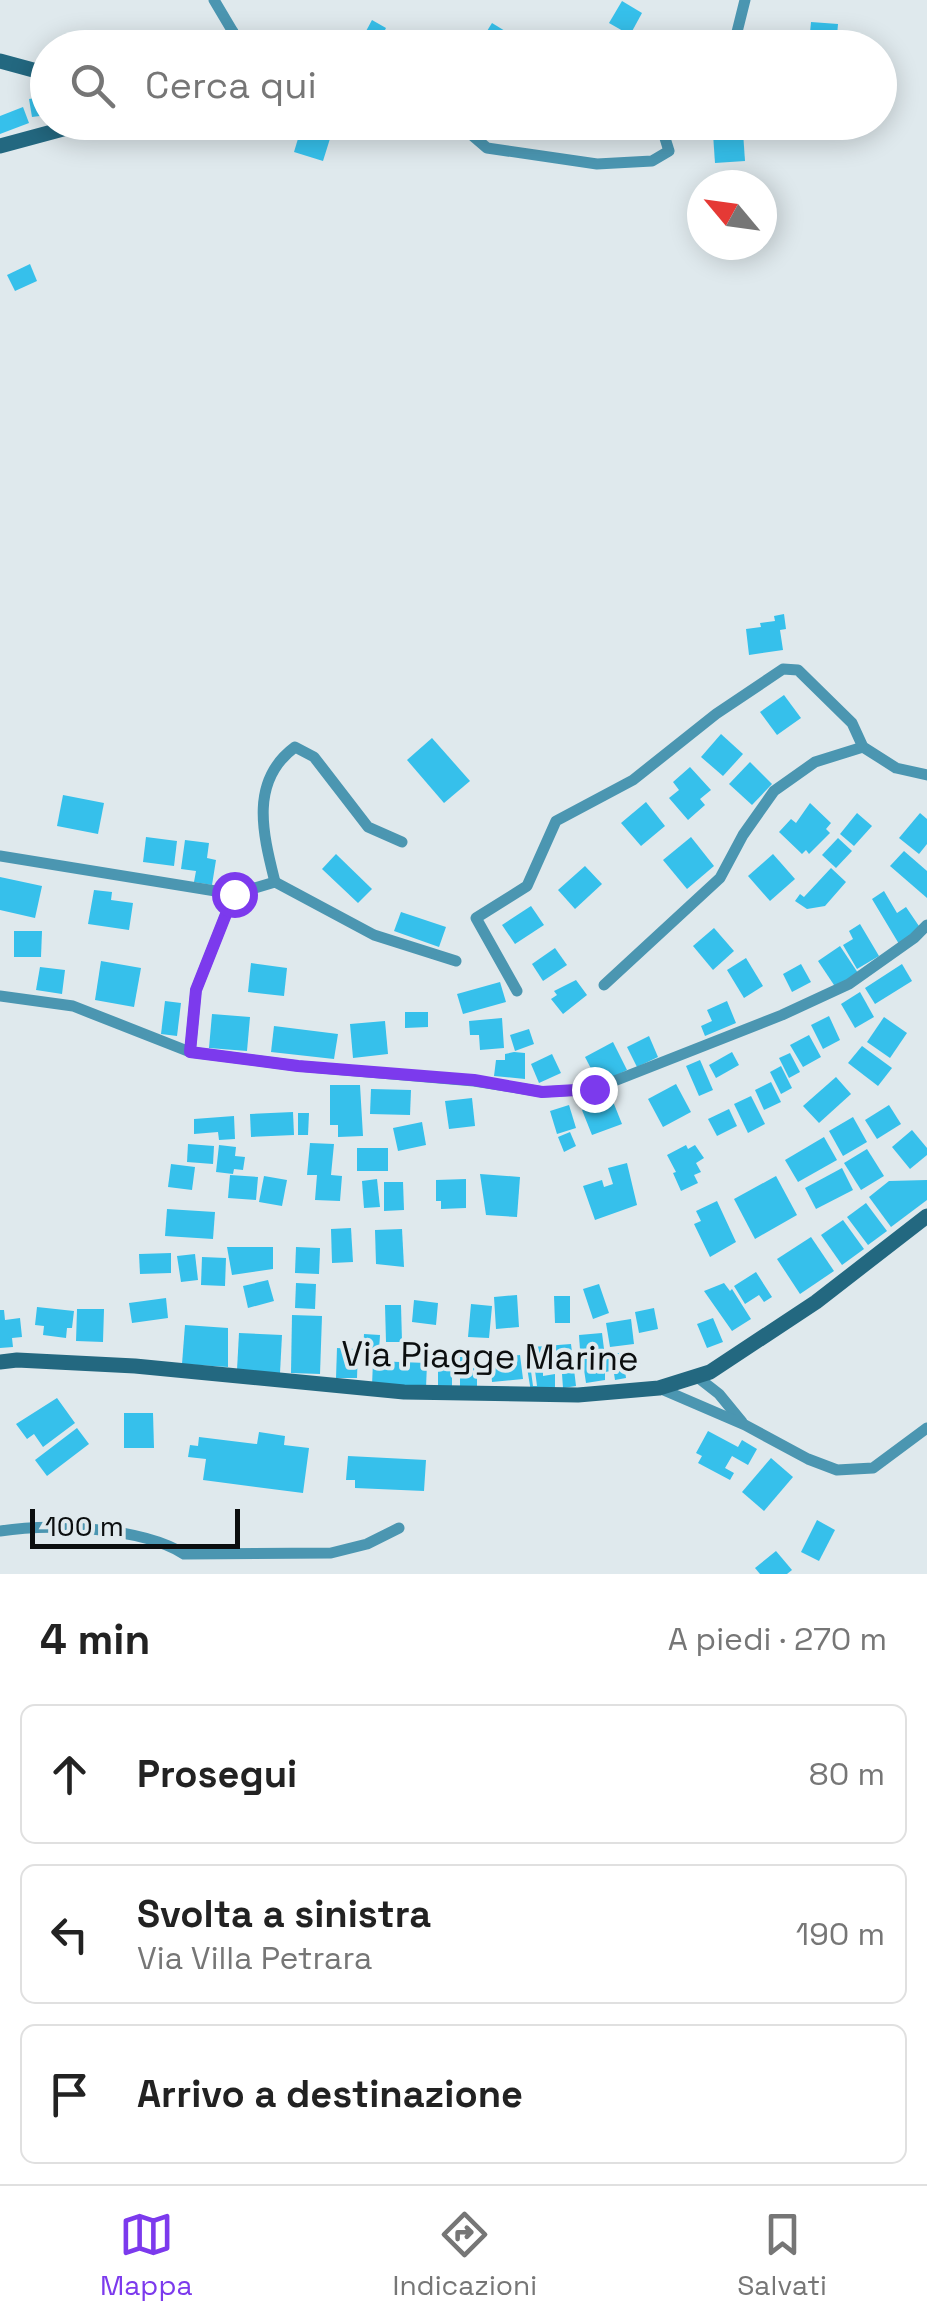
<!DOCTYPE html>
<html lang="it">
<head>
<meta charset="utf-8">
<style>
	:root { --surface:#fff; --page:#f6f6f6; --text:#222; --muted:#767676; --line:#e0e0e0; --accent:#7c3aed }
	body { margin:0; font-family:"Space Grotesk",sans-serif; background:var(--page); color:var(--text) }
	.compass { position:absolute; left:687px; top:170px; width:90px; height:90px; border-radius:50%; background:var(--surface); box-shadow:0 5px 25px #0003; rotate:299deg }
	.scale { position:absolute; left:30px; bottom:25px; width:210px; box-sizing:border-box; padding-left:10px; border:5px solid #0b0e0f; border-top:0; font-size:28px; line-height:35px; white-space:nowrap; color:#0b0e0f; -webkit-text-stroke:8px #dfe9ed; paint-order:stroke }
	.stop { position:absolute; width:30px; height:30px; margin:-22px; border:8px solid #7c3aed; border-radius:50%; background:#fff }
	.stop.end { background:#7c3aed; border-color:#fff; box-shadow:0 2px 10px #0008 }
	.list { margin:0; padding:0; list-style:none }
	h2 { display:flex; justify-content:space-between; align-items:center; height:130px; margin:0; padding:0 40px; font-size:42px }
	h2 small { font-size:32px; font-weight:400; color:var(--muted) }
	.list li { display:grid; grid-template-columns:65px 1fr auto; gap:30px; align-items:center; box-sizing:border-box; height:140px; margin:0 20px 20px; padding:0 20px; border:2px solid var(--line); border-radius:15px }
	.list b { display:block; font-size:38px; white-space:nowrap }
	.list p { margin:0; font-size:32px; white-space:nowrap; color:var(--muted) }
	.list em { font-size:32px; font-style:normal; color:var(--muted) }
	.icon { flex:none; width:55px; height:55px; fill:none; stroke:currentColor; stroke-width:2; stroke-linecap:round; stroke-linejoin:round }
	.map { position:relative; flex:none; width:927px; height:1574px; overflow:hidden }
	.search { position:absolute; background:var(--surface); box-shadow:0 5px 25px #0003; left:30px; right:30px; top:30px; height:110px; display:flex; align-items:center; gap:25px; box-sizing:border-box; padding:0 35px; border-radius:55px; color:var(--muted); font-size:38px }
	.sheet { height:610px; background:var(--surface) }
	nav { display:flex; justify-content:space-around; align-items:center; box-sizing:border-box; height:140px; border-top:2px solid var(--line); background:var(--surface); font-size:28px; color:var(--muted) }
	nav a { display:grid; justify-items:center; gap:5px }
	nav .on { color:var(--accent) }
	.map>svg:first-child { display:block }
	.building { fill:#36c0eb }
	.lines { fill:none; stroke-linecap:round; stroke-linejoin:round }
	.street { stroke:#4b96b1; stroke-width:11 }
	.secondary { stroke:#236880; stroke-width:15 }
	.route { stroke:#7c3aed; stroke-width:12 }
	.labels { text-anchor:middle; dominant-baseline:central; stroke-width:8; stroke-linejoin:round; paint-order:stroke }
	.street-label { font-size:35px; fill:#0b0e0f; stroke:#dfe9ed }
</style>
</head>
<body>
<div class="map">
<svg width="927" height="1574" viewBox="0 0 927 1574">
	<rect width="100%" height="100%" fill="#dfe9ed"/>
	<!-- building -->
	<g class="building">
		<path d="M622,1l20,12 -12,22 -21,-12z"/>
		<path d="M372,20l14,8 -10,20h-19z"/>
		<path d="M811,22l27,2 -2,23 -27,-3z"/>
		<path d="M492,23l18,11 -8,14h-18l-5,-4z"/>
		<path d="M421,35l24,13h-31z"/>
		<path d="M48,96v19l-16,2 -3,-18z"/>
		<path d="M23,107l6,16 -29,11v-18z"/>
		<path d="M303,122l30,7 -10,32 -29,-9z"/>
		<path d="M743,132l2,29 -30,2 -2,-29z"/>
		<path d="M30,264l7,17 -22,10 -8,-16z"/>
		<path d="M784,614l2,15 -6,1 3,20 -34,5 -3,-26 15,-2 -1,-4 15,-2 -1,-5z"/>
		<path d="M784,695l17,23 -24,17 -17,-23z"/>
		<path d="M721,734l22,20 -20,22 -22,-19z"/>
		<path d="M432,738l38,43 -26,22 -37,-43z"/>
		<path d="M750,762l22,22 -20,21 -23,-21z"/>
		<path d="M690,767l21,23 -11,9 5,6 -17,15 -19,-22 10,-8 -6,-8z"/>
		<path d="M63,795l41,8 -6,31 -41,-8z"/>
		<path d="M646,802l19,24 -24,20 -20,-23z"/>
		<path d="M810,803l21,20 -5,6 4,4 -21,21 -3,-4 -4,4 -23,-22 12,-13 5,4z"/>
		<path d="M857,813l15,13 -18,20 -14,-12z"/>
		<path d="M920,813l7,6v25l-8,10 -20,-16z"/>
		<path d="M146,837l31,4 -3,25 -31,-4z"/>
		<path d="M691,837l23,29 -27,23 -24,-29z"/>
		<path d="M838,838l14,13 -16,17 -14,-13z"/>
		<path d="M185,840l24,3 -2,15 9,2 -4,25 -18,-3 2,-11 -15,-2z"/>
		<path d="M904,851l23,20v27l-37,-32z"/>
		<path d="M336,854l36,35 -14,14 -36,-34z"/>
		<path d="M773,854l22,25 -25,22 -22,-25z"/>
		<path d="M585,866l17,18 -27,25 -17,-19z"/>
		<path d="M831,868l15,14 -21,24 -18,3 -12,-8 5,-7 4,3z"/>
		<path d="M0,877l42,9 -7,32 -35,-8z"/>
		<path d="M94,890l18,2 -1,8 22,3 -4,27 -41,-6z"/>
		<path d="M884,891l13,22 9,-6 15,22 -22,15 -27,-45z"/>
		<path d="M531,906l13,19 -29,19 -13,-19z"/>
		<path d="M401,912l45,15 -7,20 -45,-16z"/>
		<path d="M860,924l19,32 -22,13 -14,-24 10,-6 -4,-8z"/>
		<path d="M714,928l20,23 -21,19 -20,-24z"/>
		<path d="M14,931h28l-1,26h-27z"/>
		<path d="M840,946l18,27 -22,15 -18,-27z"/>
		<path d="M555,948l12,17 -24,16 -11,-17z"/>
		<path d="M746,958l17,28 -19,12 -17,-28z"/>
		<path d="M101,961l40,7 -7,39 -39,-7z"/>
		<path d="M251,963l36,5 -3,28 -36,-4z"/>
		<path d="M801,964l10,18 -19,10 -9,-18z"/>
		<path d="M902,964l10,17 -37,23 -10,-16z"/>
		<path d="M40,967l25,3 -3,24 -26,-4z"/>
		<path d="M576,980l11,15 -24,19 -12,-15 6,-4 -3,-4z"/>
		<path d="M500,982l6,20 -43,12 -6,-20z"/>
		<path d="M860,992l14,25 -19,11 -14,-24z"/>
		<path d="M165,1001l16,2 -4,33 -16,-2z"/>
		<path d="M727,1001l9,22 -31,13 -4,-10 11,-5 -5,-11z"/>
		<path d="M405,1012h23v15l-23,1z"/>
		<path d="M212,1014l38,3 -3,34 -38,-3z"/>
		<path d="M829,1016l11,24 -17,9 -12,-24z"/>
		<path d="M884,1017l23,16 -17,25 -23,-16z"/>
		<path d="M502,1018l2,30 -24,2 -1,-15h-9l-1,-14z"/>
		<path d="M385,1021l3,33 -35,4 -3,-34z"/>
		<path d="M274,1026l64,8 -4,25 -63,-7z"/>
		<path d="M529,1029l5,15 -19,7 -5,-16z"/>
		<path d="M809,1035l12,22 -18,10 -13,-22z"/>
		<path d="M649,1036l9,21 -21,10 -10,-20z"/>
		<path d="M613,1042l14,28 -28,14 -14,-27z"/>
		<path d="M862,1046l30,22 -14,18 -30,-23z"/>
		<path d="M514,1052l11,1v26l-31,-3 2,-16h9v-6z"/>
		<path d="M732,1052l7,13 -23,13 -7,-13z"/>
		<path d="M790,1053l10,19 -11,6 -10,-20z"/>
		<path d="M552,1054l9,19 -22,10 -8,-19z"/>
		<path d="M700,1060l13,30 -14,6 -13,-30z"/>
		<path d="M781,1066l11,22 -11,6 -11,-22z"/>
		<path d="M836,1077l15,17 -32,29 -16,-17z"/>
		<path d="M771,1082l10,20 -17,8 -9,-20z"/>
		<path d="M676,1084l15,28 -28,15 -15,-28z"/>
		<path d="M330,1085h30l3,51 -25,1v-12h-8z"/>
		<path d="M371,1089l40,1 -1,25 -40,-1z"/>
		<path d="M751,1096l14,28 -17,9 -14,-29z"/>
		<path d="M472,1098l3,28 -26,3 -4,-28z"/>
		<path d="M612,1099l10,25 -30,11 -10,-25z"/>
		<path d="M569,1105l7,23 -19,6 -7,-23z"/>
		<path d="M889,1105l12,19 -24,15 -12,-19z"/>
		<path d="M729,1109l8,17 -20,10 -9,-17z"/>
		<path d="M293,1112l1,23 -43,2 -1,-23z"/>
		<path d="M298,1113h11l-1,22h-10z"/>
		<path d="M234,1116l1,23 -16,1 -1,-8 -24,2v-15z"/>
		<path d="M853,1117l14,25 -24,14 -14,-25z"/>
		<path d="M422,1122l4,23 -28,6 -5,-23z"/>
		<path d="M912,1130l15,18v7l-17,14 -18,-22z"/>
		<path d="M570,1132l6,14 -12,6 -6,-15z"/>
		<path d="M824,1137l13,23 -39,22 -13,-22z"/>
		<path d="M310,1143l24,1 -3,31 11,1 -2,25 -25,-1 2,-25h-10z"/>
		<path d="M188,1144l26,2 -1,18 -26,-2z"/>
		<path d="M219,1145l17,2 -1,9 10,1 -2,13 -9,-1 -1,5 -17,-2z"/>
		<path d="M686,1145l2,4 7,-4 9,13 -8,5 5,9 -7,3 4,8 -17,8 -8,-18 3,-1 -9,-17z"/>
		<rect x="357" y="1148" width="31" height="23"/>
		<path d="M867,1149l17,27 -23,14 -17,-27z"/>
		<path d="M627,1163l10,42 -42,15 -12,-34 19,-6 2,7 9,-3 -5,-16z"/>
		<path d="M171,1164l24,3 -3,23 -24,-3z"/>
		<path d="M842,1168l11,22 -37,19 -11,-21z"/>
		<path d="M480,1174l40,3 -3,40 -31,-2z"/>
		<path d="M230,1175l28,2 -2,23 -28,-2z"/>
		<path d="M264,1176l23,4 -5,26 -23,-4z"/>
		<path d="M776,1176l21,39 -42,24 -21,-40z"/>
		<path d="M377,1179l3,28 -16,1 -2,-27z"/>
		<path d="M466,1179v29l-25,1v-8h-5v-21z"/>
		<path d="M927,1180v20l-36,27 -22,-30 20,-16z"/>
		<path d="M384,1182h19l1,28 -20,1z"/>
		<path d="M717,1201l19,41 -26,15 -16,-33 7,-3 -5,-10z"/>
		<path d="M866,1203l21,28 -19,14 -21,-28z"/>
		<path d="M167,1209l48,3 -2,27 -48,-3z"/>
		<path d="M843,1220l21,29 -22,16 -21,-30z"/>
		<path d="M351,1228l2,34 -21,1 -1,-34z"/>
		<path d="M402,1229l2,38 -28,-3 -1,-34z"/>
		<path d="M811,1237l23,34 -34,23 -23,-35z"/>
		<path d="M227,1247h46v22l-41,6z"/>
		<path d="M296,1247l24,1 -1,26 -24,-1z"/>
		<path d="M171,1253v20l-31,1 -1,-20z"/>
		<path d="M195,1254l3,26 -17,2 -4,-26z"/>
		<path d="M202,1257l24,1 -1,28 -24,-1z"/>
		<path d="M756,1272l16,25 -8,5 -5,-7 -14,9 -11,-18z"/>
		<path d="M268,1280l6,21 -26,7 -5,-22z"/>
		<path d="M296,1283l20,1 -1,25 -20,-1z"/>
		<path d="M724,1283l6,8 2,-2 19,30 -19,12 -28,-40z"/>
		<path d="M599,1284l10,29 -16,6 -10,-30z"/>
		<path d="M517,1295l2,32 -23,2 -2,-32z"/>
		<path d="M554,1296h16v27h-15z"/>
		<path d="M166,1298l2,20 -36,5 -3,-20z"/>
		<path d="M414,1300l24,3 -2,22 -24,-3z"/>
		<path d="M471,1304l21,2 -3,32 -21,-1z"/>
		<path d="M385,1305h16l1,37h-16z"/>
		<path d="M37,1307l37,4 -2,17h-5l-1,10 -23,-3 1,-9 -9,-1z"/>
		<path d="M654,1308l4,21 -19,4 -4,-21z"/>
		<path d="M77,1309h27l-1,33 -27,-1z"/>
		<path d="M0,1310h4l1,10 15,-2 2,19 -10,1 1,9 -13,1z"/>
		<path d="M292,1315l30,1 -2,58 -29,-1z"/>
		<path d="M713,1318l10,24 -16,6 -10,-24z"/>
		<path d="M631,1319l3,25 -24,3 -4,-24z"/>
		<path d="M185,1325l43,3v39l-46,-3z"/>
		<path d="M239,1333l43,2 -2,38 -43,-3z"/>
		<path d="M602,1333l2,16 -24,1 -1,-15z"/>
		<path d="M364,1334l16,1 -1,15 -16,-1z"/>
		<path d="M571,1344l5,42 -13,2 -1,-14 8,-1v-10l-8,1 -1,-5 -12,2v4l-6,1v10l12,-2v15l-24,3 -7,-43h4l5,37h4l-5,-39z"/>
		<path d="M337,1348l21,1 -1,29h-21z"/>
		<path d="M634,1351l2,11 -12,1 2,15 -11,2 -4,-26z"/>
		<path d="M608,1354l3,17 -6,1v8l-19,3 -4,-27z"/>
		<path d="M520,1355l3,24 -31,3 -2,-24z"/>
		<rect x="460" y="1357" width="17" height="32"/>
		<path d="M373,1361l54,2 -1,25 -54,-2z"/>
		<rect x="438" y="1366" width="14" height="23"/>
		<path d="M57,1398l18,25 -32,24 -9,-13 -7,5 -11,-15z"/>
		<path d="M124,1413h29l1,35h-30z"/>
		<path d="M77,1428l12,16 -42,32 -12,-16z"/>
		<path d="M708,1431l30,16 4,-7 15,9 -9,16 -16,-9 -7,12 9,5 -4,7 -32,-17 4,-7 -6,-3z"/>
		<path d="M259,1432l26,4 -1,9 25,3 -6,45 -100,-13 3,-21 -18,-2 2,-12 8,1 1,-9 58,7z"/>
		<path d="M348,1456l78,4 -2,31 -69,-3v-8h-9z"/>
		<path d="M771,1458l22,19 -29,34 -22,-19z"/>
		<path d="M817,1520l18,10 -16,31 -18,-9z"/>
		<path d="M776,1551l16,19 -5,4h-27l-5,-6z"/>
	</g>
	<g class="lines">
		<!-- street -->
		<g class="street">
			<path d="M214,0l19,32"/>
			<path d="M218,48l15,-16 11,16"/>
			<path d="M733,48l12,-48"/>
			<path d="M450,122l16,8 21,18 110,16 55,-3 17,-10 -9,-29"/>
			<path d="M0,856l234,38"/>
			<path d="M275,882c-12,-48 -26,-101 20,-135l19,10 54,70 34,15"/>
			<path d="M604,985l116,-107 23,-43 31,-44 41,-29 48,-15"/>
			<path d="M517,991l-41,-73 51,-32 29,-65 77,-41 83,-66 67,-45 15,1 54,53 11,24 33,21 31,7"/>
			<path d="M0,996l73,10 117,46 108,14 176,15 69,11 51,-3 188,-74 67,-31 65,-46 13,-13"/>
			<path d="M190,1052l6,-62 38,-96 41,-12 99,53 82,26"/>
			<path d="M696,1376l23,18 23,28"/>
			<path d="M659,1388l86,37 63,34 29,11 36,-2 54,-40"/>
			<path d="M0,1531c49,-8 141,-4 184,23l147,-1 36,-9 32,-16"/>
		</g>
		<!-- secondary -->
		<g class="secondary">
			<path d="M119,48c15,-9 35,-8 50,0"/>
			<path d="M0,61l48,13"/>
			<path d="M0,146l89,-24"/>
			<path d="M0,1362l17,-2 118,6 269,26 174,3 81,-7 51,-16 106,-70 111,-86"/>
		</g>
	</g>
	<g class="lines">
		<!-- route -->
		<path class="route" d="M234,894l-38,96 -6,62 108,14 176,14 68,12 52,-3"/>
	</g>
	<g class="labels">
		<!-- street labels -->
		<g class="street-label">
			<text transform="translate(490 1356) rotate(1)">Via Piagge Marine</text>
		</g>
	</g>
</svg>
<svg class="compass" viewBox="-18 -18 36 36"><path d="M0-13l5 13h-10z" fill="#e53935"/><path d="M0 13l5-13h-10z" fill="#767676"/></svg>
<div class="scale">100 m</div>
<div class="stop" style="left:234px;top:894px"></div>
<div class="stop end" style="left:594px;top:1089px"></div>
<div class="search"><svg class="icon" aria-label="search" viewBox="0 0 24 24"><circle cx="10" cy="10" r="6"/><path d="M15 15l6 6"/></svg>Cerca qui</div>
</div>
<section class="sheet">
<h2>4 min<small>A piedi · 270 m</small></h2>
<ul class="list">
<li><svg class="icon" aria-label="ahead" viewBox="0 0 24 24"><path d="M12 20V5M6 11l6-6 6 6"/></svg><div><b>Prosegui</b></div><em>80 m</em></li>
<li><svg class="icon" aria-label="left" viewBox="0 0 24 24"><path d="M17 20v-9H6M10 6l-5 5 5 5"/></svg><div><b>Svolta a sinistra</b><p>Via Villa Petrara</p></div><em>190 m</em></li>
<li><svg class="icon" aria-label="arrive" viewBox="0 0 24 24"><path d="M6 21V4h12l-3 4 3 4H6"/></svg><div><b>Arrivo a destinazione</b></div></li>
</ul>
</section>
<nav>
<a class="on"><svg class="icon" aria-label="map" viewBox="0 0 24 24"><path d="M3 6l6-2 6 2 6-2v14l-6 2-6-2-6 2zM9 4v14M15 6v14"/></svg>Mappa</a>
<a><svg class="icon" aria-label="directions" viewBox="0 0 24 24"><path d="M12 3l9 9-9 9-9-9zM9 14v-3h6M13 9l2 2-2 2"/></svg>Indicazioni</a>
<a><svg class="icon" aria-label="saved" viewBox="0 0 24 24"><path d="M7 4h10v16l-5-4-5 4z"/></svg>Salvati</a>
</nav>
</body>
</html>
